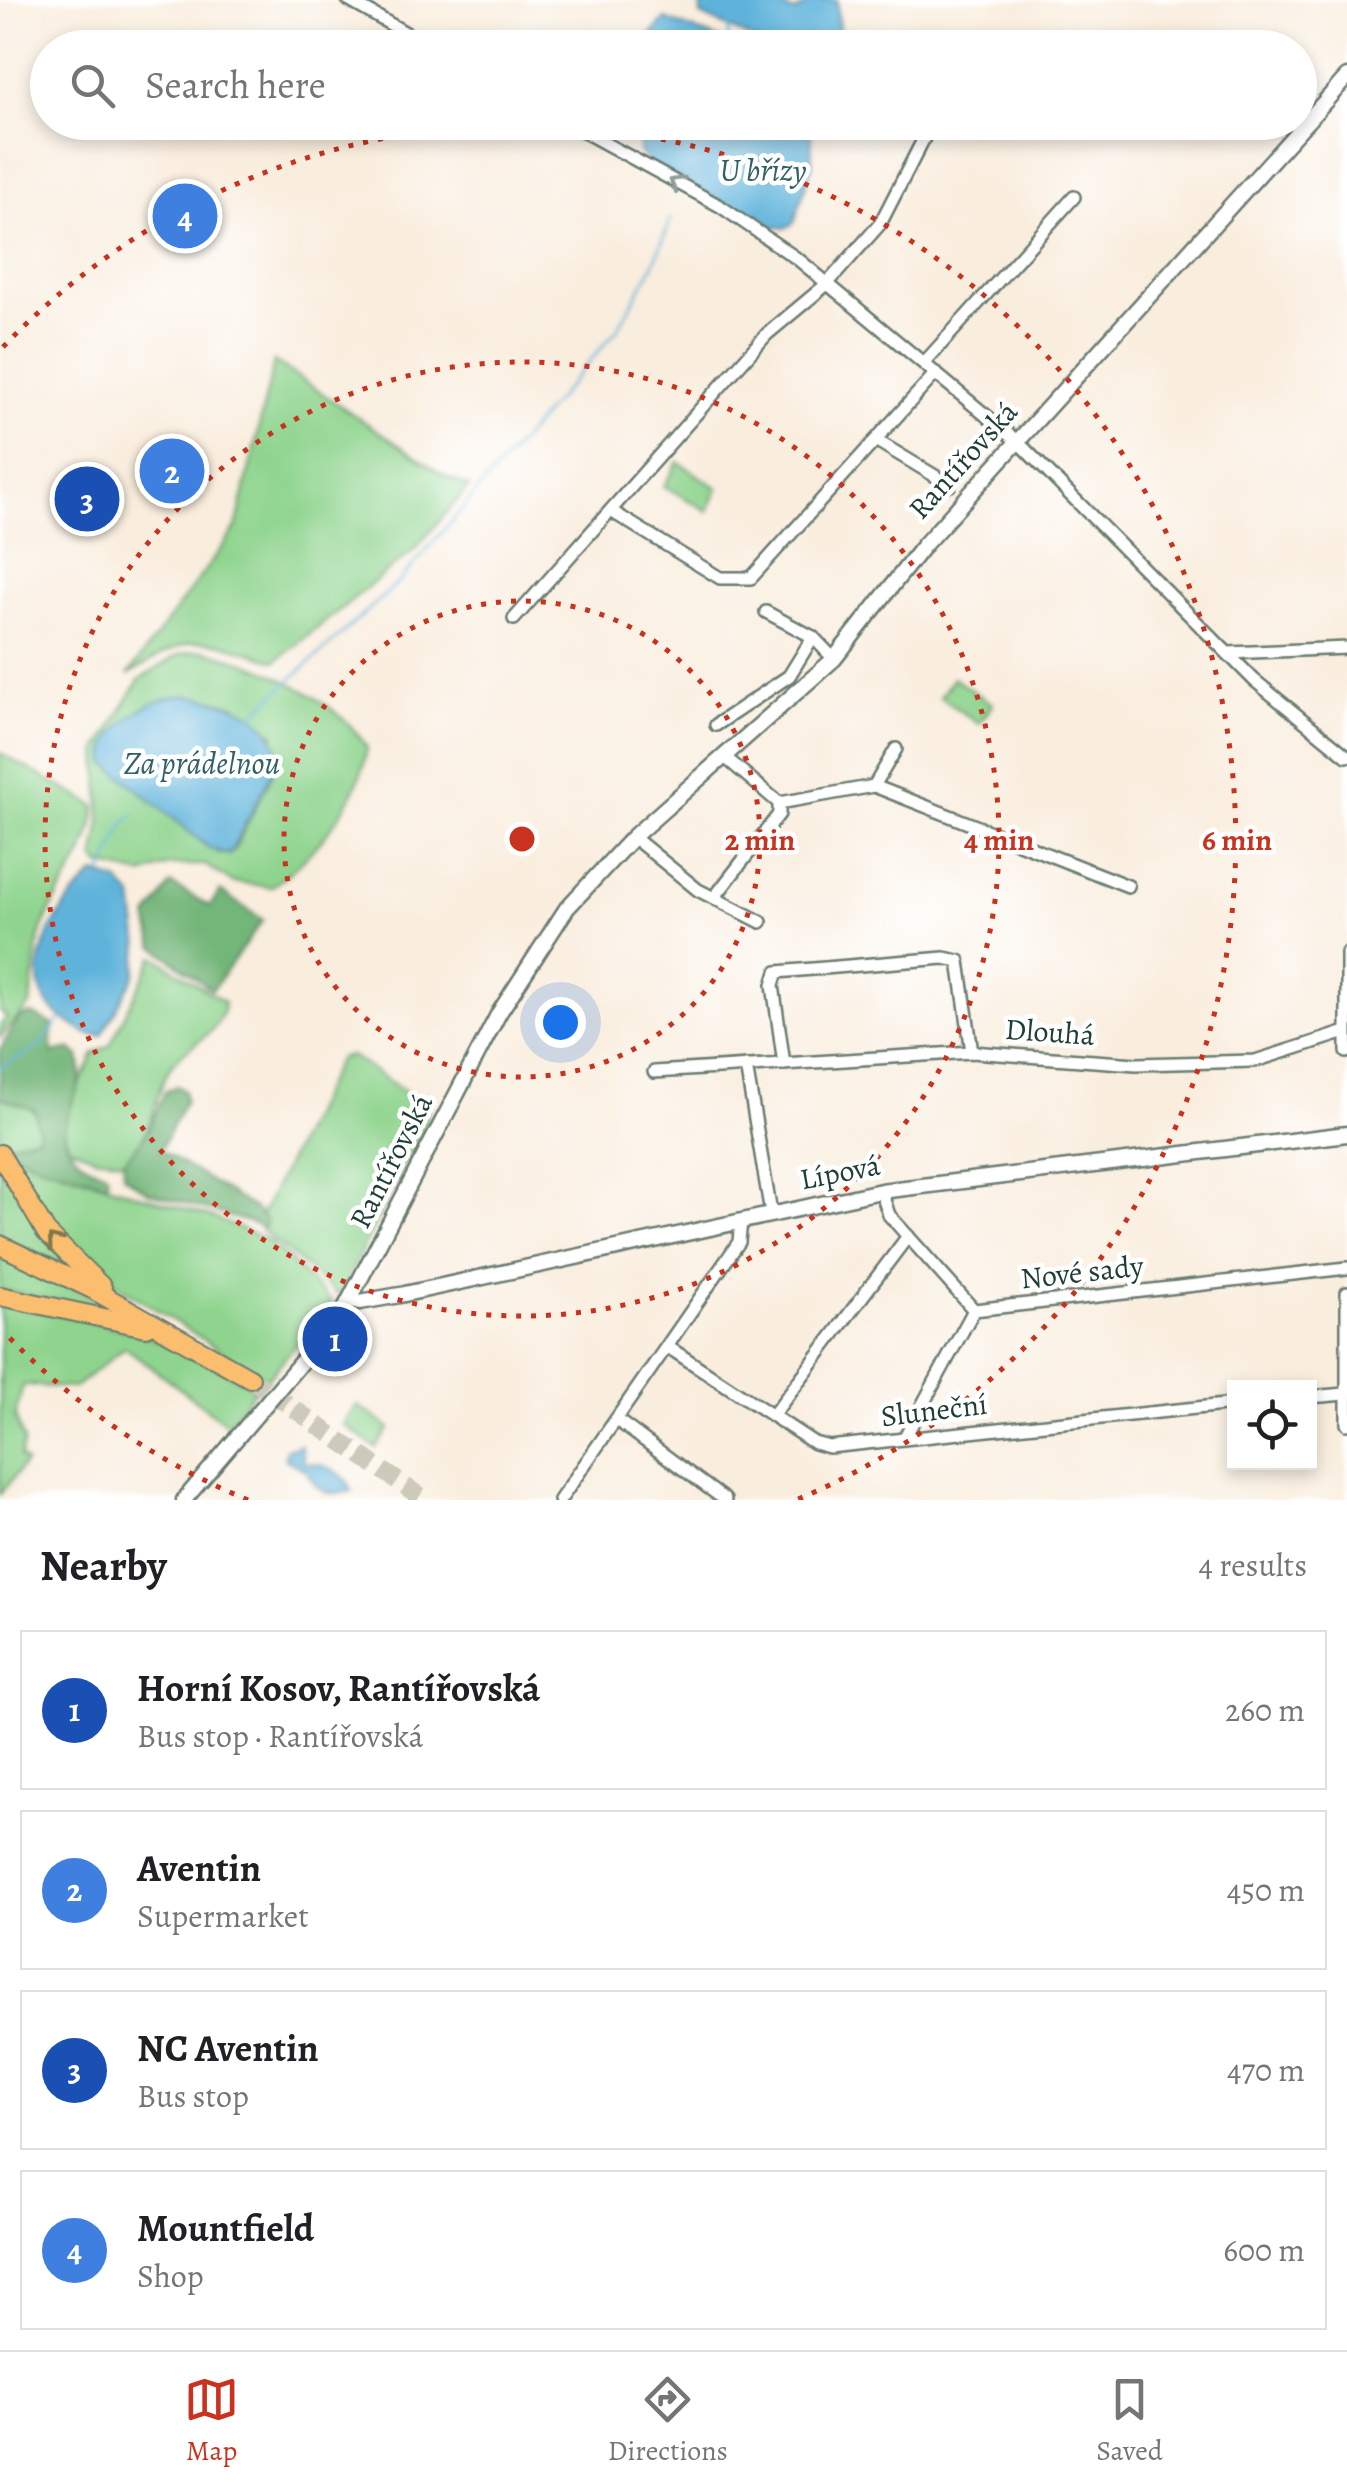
<!DOCTYPE html>
<html lang="en">
<head>
<meta charset="utf-8">
<style>
	:root { --surface:#fff; --page:#f6f6f6; --text:#202124; --muted:#757577; --line:#e0e0e0; --accent:#c8321e }
	body { margin:0; font-family:Alegreya,serif; background:var(--page); color:var(--text) }
	.controls { position:absolute; right:30px; bottom:30px; display:grid; overflow:hidden; border-radius:0px; box-shadow:0 5px 15px #0003 }
	.controls button { width:90px; height:90px; display:grid; place-items:center; padding:0; border:0; border-bottom:2px solid var(--line); background:var(--surface); color:var(--text); font:50px sans-serif }
	.you { position:absolute; left:560px; top:1022px; width:35px; height:35px; margin:-25px; border:8px solid #fff; border-radius:50%; background:#1a73e8; box-shadow:0 0 0 15px #1a73e833 }
	.badge { display:grid; place-items:center; width:65px; height:65px; border-radius:50%; background:var(--accent); color:#fff; font-size:32px; font-weight:700 }
	.pin { position:absolute; translate:-50% -50%; border:5px solid #fff; box-shadow:0 2px 10px #0006 }
	.list { margin:0; padding:0; list-style:none }
	h2 { display:flex; justify-content:space-between; align-items:center; height:130px; margin:0; padding:0 40px; font-size:42px }
	h2 small { font-size:32px; font-weight:400; color:var(--muted) }
	.list li { display:grid; grid-template-columns:65px 1fr auto; gap:30px; align-items:center; box-sizing:border-box; height:160px; margin:0 20px 20px; padding:0 20px; border:2px solid var(--line); border-radius:0px }
	.list b { display:block; font-size:38px; white-space:nowrap }
	.list p { margin:0; font-size:32px; white-space:nowrap; color:var(--muted) }
	.list em { font-size:32px; font-style:normal; color:var(--muted) }
	.icon { flex:none; width:55px; height:55px; fill:none; stroke:currentColor; stroke-width:2; stroke-linecap:round; stroke-linejoin:round }
	.map { position:relative; flex:none; width:1347px; height:1500px; overflow:hidden }
	.search { position:absolute; background:var(--surface); box-shadow:0 5px 15px #0003; left:30px; right:30px; top:30px; height:110px; display:flex; align-items:center; gap:25px; box-sizing:border-box; padding:0 35px; border-radius:55px; color:var(--muted); font-size:38px }
	.sheet { height:850px; background:var(--surface) }
	nav { display:flex; justify-content:space-around; align-items:center; box-sizing:border-box; height:140px; border-top:2px solid var(--line); background:var(--surface); font-size:28px; color:var(--muted) }
	nav a { display:grid; justify-items:center; gap:5px }
	nav .on { color:var(--accent) }
	.map>svg:first-child { display:block }
	.green { fill:#8fd48e; stroke:#578861; stroke-width:2.5; fill-rule:evenodd }
	.forest { fill:#73b679; stroke:#497a56; stroke-width:2.5 }
	.water { fill:#5fb3db; stroke:#3f7888; stroke-width:2.5 }
	.lines { fill:none; stroke-linecap:round; stroke-linejoin:round }
	.stream { stroke:#5fb3db; stroke-width:2.5 }
	.primary-tunnel { stroke:#cdcabb; stroke-width:18; stroke-dasharray:18 9; stroke-linecap:butt }
	.minor-casing { stroke:#6b7b6f; stroke-width:16 }
	.tertiary-casing { stroke:#6b7b6f; stroke-width:19 }
	.primary-casing { stroke:#6b7b6f; stroke-width:22 }
	.minor { stroke:#fff; stroke-width:11 }
	.tertiary { stroke:#fff; stroke-width:14 }
	.primary { stroke:#fbbe6e; stroke-width:18 }
	.oneway { stroke:#8f9e9a }
	.oneway2 { stroke:#82774e }
	.ring { fill:none; stroke:#c8321e; stroke-width:5; stroke-dasharray:5 10 }
	.labels { text-anchor:middle; dominant-baseline:central; stroke-width:9; stroke-linejoin:round; paint-order:stroke }
	.street-label { font-size:30px; fill:#1f3d34; stroke:#fff }
	.water-label { font-size:32px; font-style:italic; fill:#326066; stroke:#fff }
	.centre { fill:#c8321e; stroke:#fff; stroke-width:5 }
	.ring-label { font-size:30px; text-anchor:middle; font-weight:bold; fill:#c8321e; stroke:#fff; stroke-width:9; stroke-linejoin:round; paint-order:stroke }
</style>
</head>
<body>
<div class="map">
<svg width="1347" height="1500" viewBox="0 0 1347 1500">
	<rect width="100%" height="100%" fill="#fff"/>
	<filter id="ink" filterUnits="userSpaceOnUse"><feTurbulence type="fractalNoise" baseFrequency=".01" numOctaves="2"/><feDisplacementMap in="SourceGraphic" scale="20" xChannelSelector="R" yChannelSelector="G"/><feConvolveMatrix kernelMatrix="1 2 1 2 8 2 1 2 1" color-interpolation-filters="sRGB"/></filter>
	<filter id="wash" filterUnits="userSpaceOnUse"><feTurbulence type="fractalNoise" baseFrequency=".0048" numOctaves="4" result="noise"/><feDisplacementMap in="SourceGraphic" scale="40" xChannelSelector="R" yChannelSelector="G"/><feGaussianBlur stdDeviation="2.25" result="paint"/><feColorMatrix in="noise" values="0 0 0 0 0 0 0 0 0 0 0 0 0 0 0 0 0 1.4 0 .05"/><feComposite in="paint" operator="in"/></filter>
	<g filter="url(#wash)">
		<rect width="100%" height="100%" fill="#f9eddd"/>
		<!-- green -->
		<g class="green">
			<path d="M274,361l171,115 24,11 -54,62 -139,112c-79,-25 -76,-31 -148,14l108,-147z"/>
			<path d="M678,462l40,26 -10,23 -44,-25z"/>
			<path d="M201,650c53,11 139,49 166,98 -7,53 -54,109 -96,139l-39,-5 -27,-17h-36l-27,10 -41,-10 -7,-6 7,-37 -3,-72 41,-70 39,-25zM185,695l50,10 39,29 -2,41 -39,77 -12,2 -12,-6 -103,-85 6,-29z"/>
			<path d="M953,678l40,26 -14,20 -39,-27z"/>
			<path d="M0,753l96,53c-6,54 -35,75 -53,121 -10,27 -7,51 -13,78l-30,32v-12l7,-7 -7,-7z"/>
			<path d="M154,956l70,46c0,29 -30,39 -47,57 -26,28 -17,71 -53,102l-29,-4 -26,-11 -6,-15 7,-25 24,-52 16,-9z"/>
			<path d="M351,1056l77,51 -1,14 -88,175 -78,-67 -3,-8 81,-163z"/>
			<path d="M0,1097l30,10 9,10v19l-22,5 10,19 187,58 54,22 64,62 -66,78 -178,-114 -26,-26 -62,-98z"/>
			<path d="M0,1166l72,101 -2,2 -70,-32z"/>
			<path d="M0,1253l127,62 -127,-25z"/>
			<path d="M0,1305c107,17 162,28 256,84l-29,35 -102,-77 -51,41 -51,-3 -8,32 9,24 -4,16 6,5 -26,32z"/>
			<path d="M357,1405l33,23 -14,20 -33,-24z"/>
		</g>
		<!-- forest -->
		<g class="forest">
			<path d="M171,884l39,22 10,-15 43,29 -51,70 -58,-44 -6,-29z"/>
			<path d="M32,1014l20,10v29l19,-4 8,8c12,40 -38,68 0,102 8,7 19,10 28,15l1,9 -73,-20 -25,-14 1,-6 28,-7 -4,-26 -35,-13v-48l20,-32z"/>
			<path d="M177,1086l7,5 1,10 -25,49 95,59 10,11v7l-117,-35 -25,-17 1,-14 23,-28 18,-41z"/>
		</g>
		<!-- water -->
		<g class="water">
			<path d="M701,0h58l36,12 18,-12h24l3,47h-71l-68,-32z"/>
			<path d="M665,19l73,28h-93l2,-8z"/>
			<path d="M640,123h171l1,41 -18,59 -9,5 -18,-2 -119,-64 -9,-10z"/>
			<path d="M185,695c42,6 89,16 94,64l-50,96 -20,-7 -103,-85 1,-19c16,-28 47,-47 78,-49z"/>
			<path d="M95,874l23,7 15,16 6,51 -4,27 -33,60c-16,2 -22,-6 -35,-14 -60,-37 -12,-112 28,-147z"/>
			<path d="M301,1445l3,18c18,0 42,8 48,28 -24,6 -35,2 -45,-20l-22,-12 1,-10z"/>
		</g>
		<g class="lines">
			<!-- stream -->
			<g class="stream">
				<path d="M727,41l3,-15"/>
				<path d="M252,715l146,-132 219,-253 37,-66 17,-46"/>
				<path d="M102,874l22,-50 10,-10"/>
				<path d="M0,1068l40,-22 21,-28"/>
			</g>
		</g>
	</g>
	<g filter="url(#ink)">
		<g class="lines">
			<!-- primary-tunnel -->
			<path class="primary-tunnel" d="M250,1378l175,122"/>
			<defs>
				<g id="minor">
					<path d="M348,0l84,48"/>
					<path d="M566,122l154,84 79,54 219,182 236,238 93,76"/>
					<path d="M924,363l150,-166"/>
					<path d="M877,441l73,44"/>
					<path d="M611,511l109,67h31l185,-205"/>
					<path d="M766,612l47,25 21,22"/>
					<path d="M514,619l253,-285 60,-50 53,-60 45,-88"/>
					<path d="M1228,653l119,-5"/>
					<path d="M716,725l73,-49 24,-39"/>
					<path d="M874,786l22,-37"/>
					<path d="M779,803l95,-17 254,100"/>
					<path d="M633,837l65,53 63,32"/>
					<path d="M714,898l65,-84v-11l-53,-45"/>
					<path d="M1347,953v99"/>
					<path d="M784,1064l-11,-79 4,-13 167,-14 15,3 13,91"/>
					<path d="M746,1066l25,147"/>
					<path d="M654,1072l318,-20 164,12 119,-3 91,-29"/>
					<path d="M881,1191l8,24 85,95"/>
					<path d="M1347,1293v131"/>
					<path d="M974,1310l373,-42"/>
					<path d="M668,1347l146,96 15,4 405,-43"/>
					<path d="M1310,1397l35,-3"/>
					<path d="M773,1415l135,-179"/>
					<path d="M617,1420l108,80"/>
					<path d="M905,1437l69,-127"/>
					<path d="M560,1500l179,-258 2,-22"/>
				</g>
				<g id="tertiary">
					<path d="M350,1300l10,2 40,-7 481,-104 466,-57"/>
					<path d="M184,1500l158,-186 157,-301 68,-105 66,-71 201,-178 90,-114 423,-468"/>
				</g>
				<g id="primary">
					<path d="M0,1154l46,78 56,55"/>
					<path d="M0,1245l92,44 158,89"/>
					<path d="M0,1296l146,31"/>
				</g>
			</defs>
			<!-- minor casing -->
			<use href="#minor" class="minor-casing"/>
			<!-- tertiary casing -->
			<use href="#tertiary" class="tertiary-casing"/>
			<!-- primary casing -->
			<use href="#primary" class="primary-casing"/>
			<!-- minor -->
			<use href="#minor" class="minor"/>
			<!-- tertiary -->
			<use href="#tertiary" class="tertiary"/>
			<!-- primary -->
			<use href="#primary" class="primary"/>
		</g>
		<!-- one-way arrows -->
		<defs><path id="oneway-chevron" d="M-2-3.5L2.5 0L-2 3.5" fill="none" stroke-width="1.6" stroke-linecap="round" stroke-linejoin="round" transform="scale(2.5)"/></defs>
		<use class="oneway" href="#oneway-chevron" transform="translate(676 183) rotate(-151)"/>
		<use class="oneway2" href="#oneway-chevron" transform="translate(54 1241) rotate(-130)"/>
	</g>
	<!-- distance rings -->
	<g class="ring">
		<circle cx="522" cy="839" r="238"/>
		<circle cx="522" cy="839" r="477"/>
		<path d="M248 1500A715 715 0 0 1 3 1331M3 347A715 715 0 1 1 796 1500"/>
	</g>
	<g class="labels">
		<!-- street labels -->
		<g class="street-label">
			<text transform="translate(963 460) rotate(-48)">Rantířovská</text>
			<text transform="translate(1050 1032) rotate(4)">Dlouhá</text>
			<text transform="translate(391 1161) rotate(-63)">Rantířovská</text>
			<text transform="translate(840 1172) rotate(-11)">Lípová</text>
			<text transform="translate(1082 1272) rotate(-6)">Nové sady</text>
			<text transform="translate(934 1410) rotate(-7)">Sluneční</text>
		</g>
		<!-- water labels -->
		<g class="water-label">
			<text x="763" y="170">U břízy</text>
			<text x="202" y="763">Za prádelnou</text>
		</g>
	</g>
	<circle cx="522" cy="839" r="15" class="centre"/>
	<g class="ring-label">
		<text x="760" y="850">2 min</text>
		<text x="999" y="850">4 min</text>
		<text x="1237" y="850">6 min</text>
	</g>
</svg>
<div class="controls">
<button><svg class="icon" aria-label="locate" viewBox="0 0 24 24"><circle cx="12" cy="12" r="6"/><path d="M12 2v4M12 18v4M2 12h4M18 12h4"/></svg></button>
</div>
<div class="you"></div>
<div class="pin badge" style="left:335px;top:1339px;background:#1a4fb4">1</div>
<div class="pin badge" style="left:172px;top:471px;background:#3f7fe0">2</div>
<div class="pin badge" style="left:87px;top:499px;background:#1a4fb4">3</div>
<div class="pin badge" style="left:185px;top:216px;background:#3f7fe0">4</div>
<div class="search"><svg class="icon" aria-label="search" viewBox="0 0 24 24"><circle cx="10" cy="10" r="6"/><path d="M15 15l6 6"/></svg>Search here</div>
</div>
<section class="sheet">
<h2>Nearby<small>4 results</small></h2>
<ul class="list">
<li><span class="badge" style="background:#1a4fb4">1</span><div><b>Horní Kosov, Rantířovská</b><p>Bus stop · Rantířovská</p></div><em>260 m</em></li>
<li><span class="badge" style="background:#3f7fe0">2</span><div><b>Aventin</b><p>Supermarket</p></div><em>450 m</em></li>
<li><span class="badge" style="background:#1a4fb4">3</span><div><b>NC Aventin</b><p>Bus stop</p></div><em>470 m</em></li>
<li><span class="badge" style="background:#3f7fe0">4</span><div><b>Mountfield</b><p>Shop</p></div><em>600 m</em></li>
</ul>
</section>
<nav>
<a class="on"><svg class="icon" aria-label="map" viewBox="0 0 24 24"><path d="M3 6l6-2 6 2 6-2v14l-6 2-6-2-6 2zM9 4v14M15 6v14"/></svg>Map</a>
<a><svg class="icon" aria-label="directions" viewBox="0 0 24 24"><path d="M12 3l9 9-9 9-9-9zM9 14v-3h6M13 9l2 2-2 2"/></svg>Directions</a>
<a><svg class="icon" aria-label="saved" viewBox="0 0 24 24"><path d="M7 4h10v16l-5-4-5 4z"/></svg>Saved</a>
</nav>
</body>
</html>
